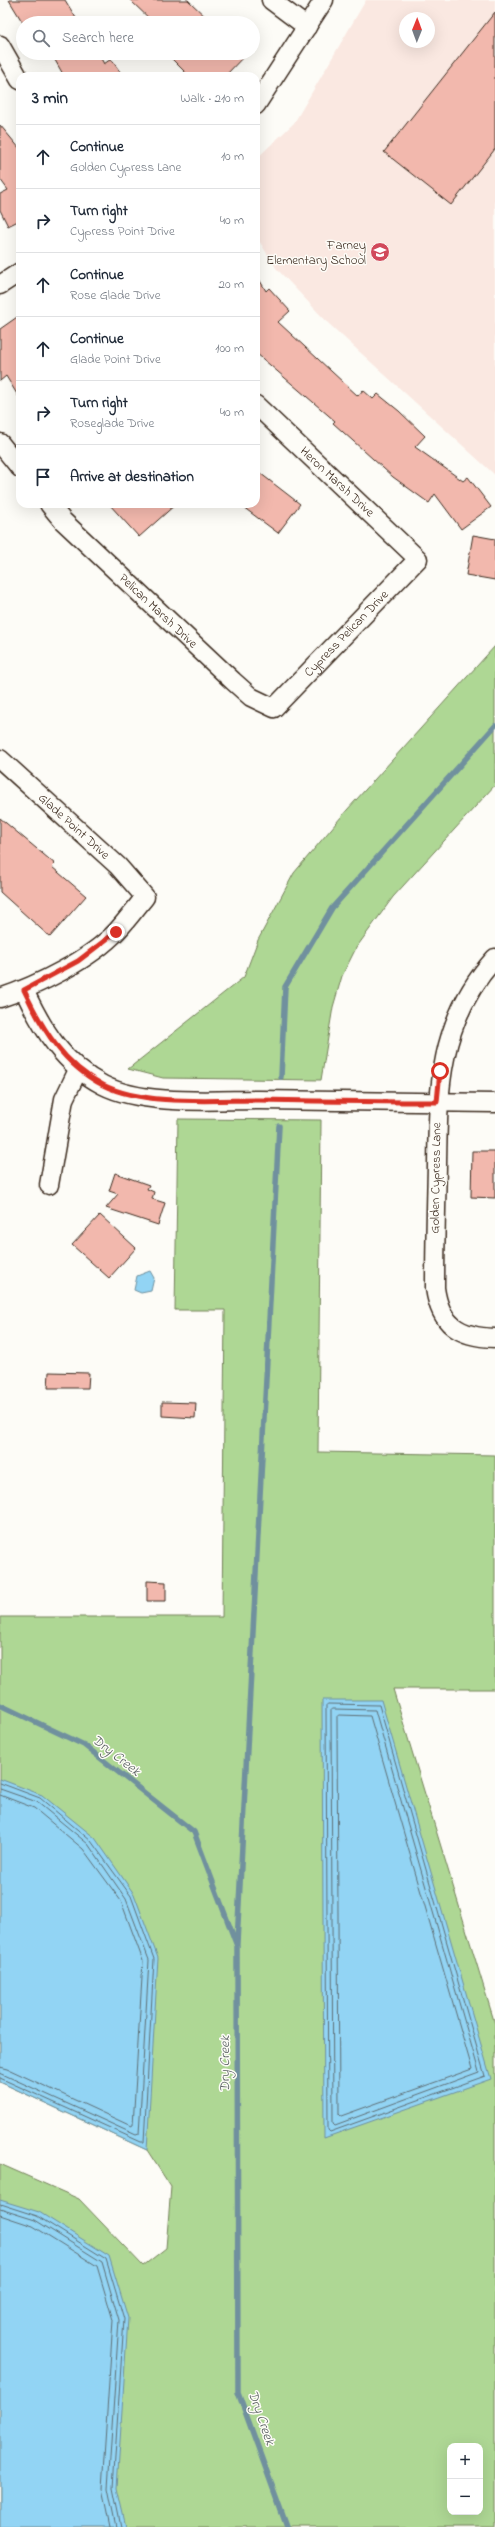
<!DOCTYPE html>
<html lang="en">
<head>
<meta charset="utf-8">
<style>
	:root { --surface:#fff; --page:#f6f6f7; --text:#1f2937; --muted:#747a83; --line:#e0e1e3 }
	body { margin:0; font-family:"Indie Flower",sans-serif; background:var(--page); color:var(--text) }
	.controls { position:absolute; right:12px; bottom:12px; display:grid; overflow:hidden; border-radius:8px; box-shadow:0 4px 16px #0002 }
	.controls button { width:36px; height:36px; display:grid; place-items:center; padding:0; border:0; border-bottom:1px solid var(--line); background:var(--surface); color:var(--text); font:20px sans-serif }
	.compass { position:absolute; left:399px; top:12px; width:36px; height:36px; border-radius:50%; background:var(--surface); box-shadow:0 4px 16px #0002; rotate:1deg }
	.stop { position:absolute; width:12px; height:12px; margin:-9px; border:3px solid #d93025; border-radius:50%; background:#fff }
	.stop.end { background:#d93025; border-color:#fff; box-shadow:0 1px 4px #0008 }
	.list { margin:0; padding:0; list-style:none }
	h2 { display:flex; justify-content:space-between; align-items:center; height:52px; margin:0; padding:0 16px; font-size:17px }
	h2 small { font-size:13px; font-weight:400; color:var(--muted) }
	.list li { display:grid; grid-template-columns:26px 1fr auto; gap:12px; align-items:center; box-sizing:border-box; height:64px; padding:0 16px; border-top:1px solid var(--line) }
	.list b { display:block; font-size:15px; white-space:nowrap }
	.list p { margin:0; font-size:13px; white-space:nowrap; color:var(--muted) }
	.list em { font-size:13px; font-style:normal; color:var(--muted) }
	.icon { flex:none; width:22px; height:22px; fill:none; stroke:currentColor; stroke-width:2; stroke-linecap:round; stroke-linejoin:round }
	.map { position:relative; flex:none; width:495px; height:2527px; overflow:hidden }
	.search { position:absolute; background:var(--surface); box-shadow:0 4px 16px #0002; left:16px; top:16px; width:244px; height:44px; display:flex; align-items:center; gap:10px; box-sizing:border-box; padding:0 14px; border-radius:22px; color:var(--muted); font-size:15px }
	.panel { position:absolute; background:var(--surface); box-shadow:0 4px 16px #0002; left:16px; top:72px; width:244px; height:436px; border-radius:12px }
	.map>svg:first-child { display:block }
	.built { fill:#fae8e1; fill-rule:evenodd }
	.green { fill:#aed794; stroke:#748059; fill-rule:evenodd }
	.water { fill:#92d4f4; stroke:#6f909e }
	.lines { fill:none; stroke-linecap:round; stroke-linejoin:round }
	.shore { stroke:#5e6e74; stroke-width:1 }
	.stream { stroke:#6f909e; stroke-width:5.5 }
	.building { fill:#f2b8ad; stroke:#3b2a1e }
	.street-casing { stroke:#3b2a1e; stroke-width:21 }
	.street { stroke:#fdfcf7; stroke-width:18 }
	.route { stroke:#d93025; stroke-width:5 }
	.labels { text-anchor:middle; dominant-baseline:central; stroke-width:3; stroke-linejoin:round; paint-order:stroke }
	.poi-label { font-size:13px; fill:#3b2a1e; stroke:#fdfcf7; text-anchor:end }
	.street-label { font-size:13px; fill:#3b2a1e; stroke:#fdfcf7 }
	.water-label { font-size:14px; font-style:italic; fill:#555d5e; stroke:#fdfcf7 }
</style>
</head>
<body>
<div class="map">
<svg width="495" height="2527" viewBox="0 0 495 2527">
	<rect width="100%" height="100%" fill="#fdfcf7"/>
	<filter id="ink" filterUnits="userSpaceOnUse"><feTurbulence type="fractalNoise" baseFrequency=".025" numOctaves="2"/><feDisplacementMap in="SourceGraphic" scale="8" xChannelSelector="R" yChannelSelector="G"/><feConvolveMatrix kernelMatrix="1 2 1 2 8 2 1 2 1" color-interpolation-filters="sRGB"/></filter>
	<g filter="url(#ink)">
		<!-- built -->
		<path class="built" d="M366,0h129v475l-166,-151 -53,-56 -20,-32v-77l38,-36zM405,18h24v24h-24z"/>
		<!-- green -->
		<g class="green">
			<path d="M495,646v139l-102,112 -37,51 -14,28 -9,31 -12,73 -158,-2 -35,-9 116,-92 14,-37 36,-67 53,-63z"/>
			<path d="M178,1119l143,1 -3,332 177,3v234h-102l102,335v503h-495v-363l79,35 64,67 23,-18 5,-61 -24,-37 -147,-68v-465h222l3,-307h-50zM450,2446h30v66h-30z"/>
		</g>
		<!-- water -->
		<g class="water">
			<path d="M150,1271l4,7 -3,13 -10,2 -7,-3 3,-14z"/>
			<path d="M322,1700h59l110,379 -167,59z"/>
			<path d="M0,1779l42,16 53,43 39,56 24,64 -11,192 -147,-68z"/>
			<path d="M0,2200l39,12 70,44 19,62 -11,170 9,39h-126z"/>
		</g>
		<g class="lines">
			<!-- shore -->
			<g class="shore">
				<path d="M328,1704l51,1 106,371 -155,56 -2,-2 -2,-424z"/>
				<path d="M333,1709l42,1 104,362 -144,53 -2,-2 -2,-412z"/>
				<path d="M339,1715l31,1 102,353 -131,47 -2,-2 -2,-397z"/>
				<path d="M0,1783l40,15 51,43 40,55 23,63 -10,183h-3l-141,-64"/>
				<path d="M0,1789l37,13 51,42 38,55 23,61 -10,174 -3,1 -136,-62"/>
				<path d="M0,1795l34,13 49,41 38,52 22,60 -10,164 -2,1 -123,-57 -8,-2"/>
				<path d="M0,2204l37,12 69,43 18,60 -11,169 8,39"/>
				<path d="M0,2209l35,11 67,42 17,58 -11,168 8,39"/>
				<path d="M0,2215l33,11 64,40 16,54 -11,168 8,39"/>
			</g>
			<!-- stream -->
			<g class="stream">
				<path d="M281,1077l4,-90 47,-79 163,-182"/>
				<path d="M0,1705l84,40 110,87 43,114 1,446 49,135"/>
				<path d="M237,1943l42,-817"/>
			</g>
		</g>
		<!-- building -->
		<g class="building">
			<path d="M9,0h56l14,23h-56z"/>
			<path d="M130,0h58l24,23h-58z"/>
			<path d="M495,12v137l-44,56 -67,-53z"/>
			<path d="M51,53h47l6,11 7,-5 12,17h-59z"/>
			<path d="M166,53h81l-22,23h-36z"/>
			<path d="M0,125l20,24v71l-12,6 -8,-16v-16l8,-4 -8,-11z"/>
			<path d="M256,274l10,17 3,-3 21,23 -12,11 80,74 5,-6 10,9 5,-5 21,17 26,25 -10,11 48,34 5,-4 23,30 -30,22 -26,-35 -6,9 -36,-26 -60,-54 2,-2 -79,-68z"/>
			<path d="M20,315v84l-14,-23 -6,5v-52z"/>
			<path d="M256,470l44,34 -22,29 -39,-29h17z"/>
			<path d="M109,504h67l-37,33z"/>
			<path d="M473,535l22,4v41l-29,-5z"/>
			<path d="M0,818l55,46 -3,3 34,29 -36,41 -50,-45z"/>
			<path d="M472,1151h23v47l-24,-1z"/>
			<path d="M115,1173l34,12 -2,4 7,3 -2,7 13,4 -7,22 -52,-17 12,-14 -9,-3z"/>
			<path d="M100,1215l36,33 -27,30 -37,-33z"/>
			<path d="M49,1372l40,1 -1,15h-40z"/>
			<path d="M162,1402l34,1 -1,15 -33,-2z"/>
			<path d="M147,1581l19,1v19h-19z"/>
		</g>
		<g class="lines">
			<defs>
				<g id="street">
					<path d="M271,0l36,27"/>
					<path d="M0,45l20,35"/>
					<path d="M256,105l68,-105"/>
					<path d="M0,285l20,-13"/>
					<path d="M0,443l20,25"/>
					<path id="s1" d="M49,504l14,17 170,160 18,16 23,11 144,-149 -162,-154"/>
					<path id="s2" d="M0,759l118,107 27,31c-9,11 -18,23 -28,34 -26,28 -80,55 -117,67"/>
					<path d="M495,958c-56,62 -57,130 -58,208 -1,41 -2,81 -2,122 5,36 23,49 60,50"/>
					<path d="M24,990c18,39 40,75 79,95 41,21 111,15 156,15 79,1 157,2 236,3"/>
					<path d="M49,1185l15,-86 14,-29"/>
				</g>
			</defs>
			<!-- street casing -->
			<use href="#street" class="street-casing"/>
			<!-- street -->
			<use href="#street" class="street"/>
		</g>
	</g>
	<g class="lines" filter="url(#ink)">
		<!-- route -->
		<path class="route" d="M116,932l-38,29 -54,29c18,39 40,75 79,95 41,21 111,15 156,15 59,1 119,2 178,2l3,-31"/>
	</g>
	<!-- icons -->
	<defs>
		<symbol id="school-disc" viewBox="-11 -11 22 22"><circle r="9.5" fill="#d1495b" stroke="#fdfcf7"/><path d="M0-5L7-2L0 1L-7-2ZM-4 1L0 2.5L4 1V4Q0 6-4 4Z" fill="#fff"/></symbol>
	</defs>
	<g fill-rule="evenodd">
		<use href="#school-disc" x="369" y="241" width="22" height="22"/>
	</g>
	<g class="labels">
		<!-- poi labels -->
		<g class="poi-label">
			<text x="366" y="245">Farney<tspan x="366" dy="15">Elementary School</tspan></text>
		</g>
		<!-- street labels -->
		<g class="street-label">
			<text transform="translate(337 482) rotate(43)">Heron Marsh Drive</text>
			<text stroke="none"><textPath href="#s1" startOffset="153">Pelican Marsh Drive</textPath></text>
			<text stroke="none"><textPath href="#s1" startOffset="409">Cypress Pelican Drive</textPath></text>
			<text stroke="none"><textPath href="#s2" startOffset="100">Glade Point Drive</textPath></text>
			<text transform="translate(436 1178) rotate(-89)">Golden Cypress Lane</text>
		</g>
		<!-- water labels -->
		<g class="water-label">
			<text transform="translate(116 1756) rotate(38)">Dry Creek</text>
			<text transform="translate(225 2064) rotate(-90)">Dry Creek</text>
			<text transform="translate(261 2418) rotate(71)">Dry Creek</text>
		</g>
	</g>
</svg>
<div class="controls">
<button>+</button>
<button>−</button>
</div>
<svg class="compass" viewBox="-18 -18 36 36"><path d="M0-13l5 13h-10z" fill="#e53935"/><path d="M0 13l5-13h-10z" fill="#747a83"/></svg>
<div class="stop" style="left:440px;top:1071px"></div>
<div class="stop end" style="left:116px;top:932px"></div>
<div class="search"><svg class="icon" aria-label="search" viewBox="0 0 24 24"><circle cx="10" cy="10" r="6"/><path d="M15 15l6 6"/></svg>Search here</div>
<section class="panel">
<h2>3 min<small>Walk · 210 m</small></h2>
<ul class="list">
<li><svg class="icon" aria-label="ahead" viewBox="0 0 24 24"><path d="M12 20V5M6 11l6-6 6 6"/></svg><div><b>Continue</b><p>Golden Cypress Lane</p></div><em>10 m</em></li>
<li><svg class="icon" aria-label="right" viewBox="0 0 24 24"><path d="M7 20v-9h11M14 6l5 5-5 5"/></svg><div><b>Turn right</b><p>Cypress Point Drive</p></div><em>40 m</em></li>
<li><svg class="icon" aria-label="ahead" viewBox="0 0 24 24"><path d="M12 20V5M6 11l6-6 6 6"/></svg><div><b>Continue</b><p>Rose Glade Drive</p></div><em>20 m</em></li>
<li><svg class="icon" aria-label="ahead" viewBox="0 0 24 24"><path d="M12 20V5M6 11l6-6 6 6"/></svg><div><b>Continue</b><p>Glade Point Drive</p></div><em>100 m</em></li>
<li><svg class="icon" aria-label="right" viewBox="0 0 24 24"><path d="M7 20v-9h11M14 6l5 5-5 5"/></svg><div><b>Turn right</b><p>Roseglade Drive</p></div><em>40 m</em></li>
<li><svg class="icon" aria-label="arrive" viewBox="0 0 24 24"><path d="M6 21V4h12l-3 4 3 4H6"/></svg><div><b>Arrive at destination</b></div></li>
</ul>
</section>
</div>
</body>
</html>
